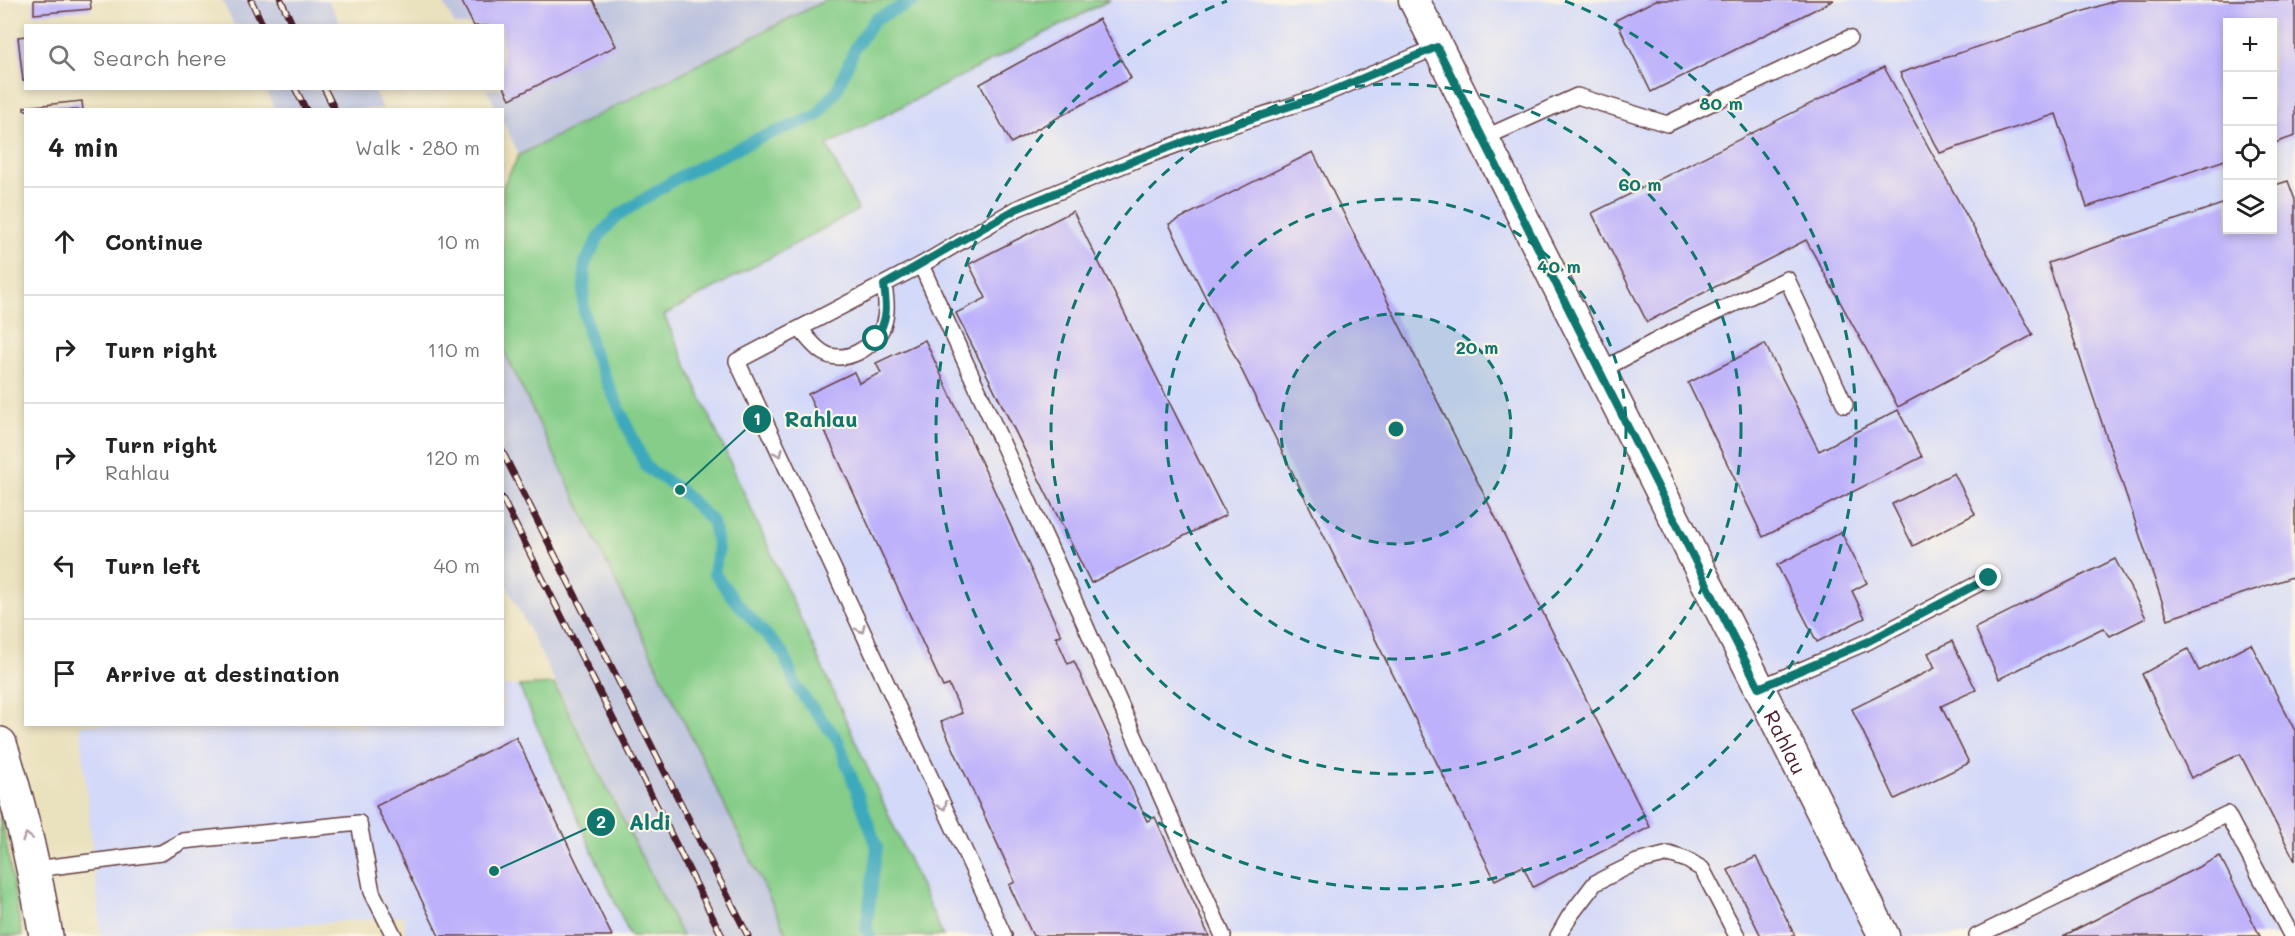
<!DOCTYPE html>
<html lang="en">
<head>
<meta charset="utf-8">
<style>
	:root { --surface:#fff; --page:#f6f6f6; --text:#222; --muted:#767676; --line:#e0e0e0 }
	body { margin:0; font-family:Mali,sans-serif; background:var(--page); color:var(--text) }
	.controls { position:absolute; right:18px; top:18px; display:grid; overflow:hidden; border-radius:0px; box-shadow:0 3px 9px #0003 }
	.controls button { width:54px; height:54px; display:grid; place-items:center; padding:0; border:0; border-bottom:2px solid var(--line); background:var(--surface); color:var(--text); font:30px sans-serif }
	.stop { position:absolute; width:18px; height:18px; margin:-14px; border:4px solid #0f766e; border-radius:50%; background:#fff }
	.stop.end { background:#0f766e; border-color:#fff; box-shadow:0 2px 6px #0008 }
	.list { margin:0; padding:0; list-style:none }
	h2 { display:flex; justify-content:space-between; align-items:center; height:78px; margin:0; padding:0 24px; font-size:26px }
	h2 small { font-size:20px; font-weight:400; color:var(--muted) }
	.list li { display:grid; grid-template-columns:39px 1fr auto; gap:18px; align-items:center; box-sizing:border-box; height:108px; padding:0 24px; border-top:2px solid var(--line) }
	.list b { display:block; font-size:22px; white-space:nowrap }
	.list p { margin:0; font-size:20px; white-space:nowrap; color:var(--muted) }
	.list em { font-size:20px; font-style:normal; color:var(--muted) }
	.icon { flex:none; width:33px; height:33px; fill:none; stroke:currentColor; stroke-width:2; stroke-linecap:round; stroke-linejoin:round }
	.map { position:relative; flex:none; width:2295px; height:936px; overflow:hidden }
	.search { position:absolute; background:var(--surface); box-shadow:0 3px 9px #0003; left:24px; top:24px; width:480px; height:66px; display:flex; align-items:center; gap:15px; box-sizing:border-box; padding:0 21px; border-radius:0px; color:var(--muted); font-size:22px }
	.panel { position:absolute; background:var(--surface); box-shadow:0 3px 9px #0003; left:24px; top:108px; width:480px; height:618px; border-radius:0px }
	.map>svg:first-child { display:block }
	.built { fill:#d3d9f9; fill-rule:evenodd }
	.industrial { fill:#bcc3de }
	.green { fill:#85cd88; stroke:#68765a; stroke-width:1.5 }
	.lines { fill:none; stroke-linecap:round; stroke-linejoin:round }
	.stream { stroke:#3da9bc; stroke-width:12 }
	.building { fill:#bdb1fb }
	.service-casing { stroke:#623c41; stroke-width:18 }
	.minor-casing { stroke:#623c41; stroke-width:33 }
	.primary-casing { stroke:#623c41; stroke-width:36 }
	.service { stroke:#fff; stroke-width:15 }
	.minor { stroke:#fff; stroke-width:30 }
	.primary { stroke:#fff; stroke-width:33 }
	.rail-casing { stroke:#4a1f2b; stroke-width:7 }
	.rail { stroke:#fcf5e5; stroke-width:4.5; stroke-dasharray:14; stroke-linecap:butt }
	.oneway { stroke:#ae9aa0 }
	.route { stroke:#0f766e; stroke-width:8 }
	.ring { fill:none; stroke:#0f766e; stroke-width:3; stroke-dasharray:10 8 }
	.labels { text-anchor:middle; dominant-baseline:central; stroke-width:4.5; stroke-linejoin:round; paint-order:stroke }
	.street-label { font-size:21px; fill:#4a1f2b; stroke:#fcf5e5 }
	.centre { fill:#0f766e; stroke:#fcf5e5; stroke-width:3 }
	.ring-label { font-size:18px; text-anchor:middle; font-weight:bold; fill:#0f766e; stroke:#fcf5e5; stroke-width:4.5; stroke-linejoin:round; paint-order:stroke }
	.leader { fill:none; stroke:#0f766e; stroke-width:2 }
	.callout-dot { fill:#0f766e; stroke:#fcf5e5; stroke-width:2 }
	.mark-label { font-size:18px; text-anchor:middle; font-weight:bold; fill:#fff }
	.callout-label { font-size:22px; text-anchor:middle; font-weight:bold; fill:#0f766e; stroke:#fcf5e5; stroke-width:4.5; stroke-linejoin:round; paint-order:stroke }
</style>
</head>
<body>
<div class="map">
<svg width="2295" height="936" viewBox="0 0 2295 936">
	<rect width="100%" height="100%" fill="#fcf5e5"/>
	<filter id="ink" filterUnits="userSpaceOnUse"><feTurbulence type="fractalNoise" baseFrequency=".0167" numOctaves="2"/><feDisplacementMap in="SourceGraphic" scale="12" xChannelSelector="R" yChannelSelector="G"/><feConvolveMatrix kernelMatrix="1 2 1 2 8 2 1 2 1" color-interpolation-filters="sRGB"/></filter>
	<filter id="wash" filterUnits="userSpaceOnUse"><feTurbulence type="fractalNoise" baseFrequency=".008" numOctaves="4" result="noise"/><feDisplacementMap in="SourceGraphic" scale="24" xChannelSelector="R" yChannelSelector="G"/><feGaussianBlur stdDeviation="1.35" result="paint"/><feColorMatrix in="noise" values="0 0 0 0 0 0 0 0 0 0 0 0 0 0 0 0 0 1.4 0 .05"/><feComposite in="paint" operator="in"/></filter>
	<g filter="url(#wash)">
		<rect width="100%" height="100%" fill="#eae1be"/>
		<!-- built -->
		<g class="built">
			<path d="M1110,0h1185v936h-1352l-280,-621 195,-105 -31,-65zM2228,22h44v208h-44z"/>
			<path d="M503,686h16l111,250h-224l-2,-20 -239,20h-64l-21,-211 422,-1z"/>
		</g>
		<!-- industrial -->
		<g class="industrial">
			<path d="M222,0h106l13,25h-107z"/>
			<path d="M442,0h384l-307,155 -16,-34 -1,-11 -5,-1 -11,-20 16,-1v-62l-47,-1z"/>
			<path d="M265,89h108l10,20h-108z"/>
			<path d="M503,349l285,587h-106l-179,-358z"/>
		</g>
		<!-- green -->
		<g class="green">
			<path d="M826,0h284l-283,145 31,65 -194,105 279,621h-155l-285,-587v-163l16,-31z"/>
			<path d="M554,684l128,252h-52l-111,-250z"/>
			<path d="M0,807l22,129h-22z"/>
		</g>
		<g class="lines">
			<!-- stream -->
			<path class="stream" d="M870,936l-4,-7 11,-82 -39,-107 -42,-53 -12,-33 -49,-53 -21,-28 4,-23 -5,-28 -33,-32 -34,-23 -54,-118 -9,-42 2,-44 15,-28 17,-19 62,-39 80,-39 58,-22 20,-26 18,-42 20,-29 41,-19"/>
		</g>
		<g id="blocks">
			<!-- building -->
			<g class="building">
				<path d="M34,0h56l1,9 -57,5z"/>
				<path d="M461,0h132l23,46 -106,53 -8,-16v-57h-28z"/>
				<path d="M1656,0h178l-183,92 -35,-72z"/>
				<path d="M2117,0h178v136l-23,8v-122h-44v137l-141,48 -31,-93 -116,39 -40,-80z"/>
				<path d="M1099,19l32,59 -120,65 -31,-59z"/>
				<path d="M26,36v44l-3,1 -5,-44z"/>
				<path d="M1884,67l149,268 -135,72 -92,-167 -159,82 -55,-109z"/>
				<path d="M82,101l1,9h-59v-3z"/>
				<path d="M1313,152l337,675 -117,60 -10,-21 -28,14 -326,-656z"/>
				<path d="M2288,181l7,19v376l-127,43 -120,-356 180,-61v28h44v-44z"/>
				<path d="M1073,211l153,304 -135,68 -135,-270 30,-15 -17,-34z"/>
				<path d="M925,340l136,295 -5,2 12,27 6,-3 73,160 8,-4 54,119h-176l-24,-51 6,-3 -74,-160 21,-9 -13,-28 -6,2 -135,-293 46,-22 5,11 22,-10 -5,-10z"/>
				<path d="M1765,344l54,107 79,-41 24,47 -159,80 -75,-154z"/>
				<path d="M1954,473l21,41 -62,32 -21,-42z"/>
				<path d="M1841,532l26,51 -15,8 13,27 -48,24 -40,-77z"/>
				<path d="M2115,559l31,59 -36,18 -7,-8 -104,51 -24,-51z"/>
				<path d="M1952,641l24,49 -35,16 28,57 -74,36 -43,-90 83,-41 -7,-15z"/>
				<path d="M2251,644l44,87v130l-55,-107 -49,24 -49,-104 46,-25 11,22z"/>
				<path d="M516,737l96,199h-173l-63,-130z"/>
				<path d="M2220,856l40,80h-197z"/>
				<path d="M1756,857l39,79h-34l-33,-66z"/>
			</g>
		</g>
	</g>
	<g filter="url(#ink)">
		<use href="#blocks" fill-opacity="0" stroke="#623c41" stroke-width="1.5"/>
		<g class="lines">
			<defs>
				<g id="service">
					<path d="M1484,138l93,-42 90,28 182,-86"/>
					<path d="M921,265l162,355 140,316"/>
					<path d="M800,329c7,8 13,17 22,23 21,14 53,-4 61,-26 5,-14 3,-27 1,-41"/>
					<path d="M1600,371l65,-35 122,-57 58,126"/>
					<path d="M1759,688l108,-46 122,-64"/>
					<path d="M35,869l126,-16 22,-12 176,-18 13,69 22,44"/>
					<path d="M1004,936l-267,-575 184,-96 95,-56 122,-50 70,-26 107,-35 122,-51"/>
					<path d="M1558,936l11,-19 26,-34 42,-21 32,-8 18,6 15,9 35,67"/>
					<path d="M1977,936l250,-122 64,121"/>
				</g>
				<g id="minor">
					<path id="s1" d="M1414,0l470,936"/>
				</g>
				<path id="primary" d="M0,744c21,64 35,127 46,192"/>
			</defs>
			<!-- service casing -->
			<use href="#service" class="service-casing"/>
			<!-- minor casing -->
			<use href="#minor" class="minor-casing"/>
			<!-- primary casing -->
			<use href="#primary" class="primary-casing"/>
			<!-- service -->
			<use href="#service" class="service"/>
			<!-- minor -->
			<use href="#minor" class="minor"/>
			<!-- primary -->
			<use href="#primary" class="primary"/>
			<defs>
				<g id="rail">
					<path d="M251,0l12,26"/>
					<path d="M281,0l12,26"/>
					<path d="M295,88l11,22"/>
					<path d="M324,88l11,22"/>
					<path d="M502,451l246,485"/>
					<path d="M502,498l220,438"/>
				</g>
			</defs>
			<!-- rail casing -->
			<use href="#rail" class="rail-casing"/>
			<!-- rail -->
			<use href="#rail" class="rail"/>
		</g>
		<!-- one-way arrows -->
		<defs><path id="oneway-chevron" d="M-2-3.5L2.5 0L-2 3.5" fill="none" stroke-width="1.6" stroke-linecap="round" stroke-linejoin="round" transform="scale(1.5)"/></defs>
		<g class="oneway">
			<use href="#oneway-chevron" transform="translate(779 453) rotate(65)"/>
			<use href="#oneway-chevron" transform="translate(861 629) rotate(65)"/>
			<use href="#oneway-chevron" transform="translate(943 806) rotate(65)"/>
			<use href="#oneway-chevron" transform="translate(27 837) rotate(-104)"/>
		</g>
	</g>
	<g class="lines" filter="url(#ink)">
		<!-- route -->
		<path class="route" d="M876,339c12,-21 11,-31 8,-54l132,-76 122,-50 70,-26 107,-35 122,-51 322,641 108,-46 122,-64"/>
	</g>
	<!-- distance rings -->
	<circle cx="1396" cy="429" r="115" fill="#0f766e" fill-opacity=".12"/>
	<g class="ring">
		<circle cx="1396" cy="429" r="115"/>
		<circle cx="1396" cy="429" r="230"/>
		<circle cx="1396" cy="429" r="345"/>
		<path d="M1565 1A460 460 0 1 1 1227 1"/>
	</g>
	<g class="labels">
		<!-- street labels -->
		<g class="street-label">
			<text stroke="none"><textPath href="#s1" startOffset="830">Rahlau</textPath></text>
		</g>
	</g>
	<circle cx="1396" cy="429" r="9" class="centre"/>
	<g class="ring-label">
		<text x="1721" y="110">80 m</text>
		<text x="1640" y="191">60 m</text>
		<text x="1559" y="273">40 m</text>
		<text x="1477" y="354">20 m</text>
	</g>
	<!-- callouts -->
	<path class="leader" d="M680 490L757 419M494 871L601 822"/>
	<g class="callout-dot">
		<circle cx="680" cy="490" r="6"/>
		<circle cx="494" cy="871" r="6"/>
		<circle cx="757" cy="419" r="15"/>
		<circle cx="601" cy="822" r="15"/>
	</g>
	<g class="mark-label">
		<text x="757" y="425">1</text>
		<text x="601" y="828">2</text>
	</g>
	<g class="callout-label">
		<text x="821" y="427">Rahlau</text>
		<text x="650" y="830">Aldi</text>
	</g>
</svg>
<div class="controls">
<button>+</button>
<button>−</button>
<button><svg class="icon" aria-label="locate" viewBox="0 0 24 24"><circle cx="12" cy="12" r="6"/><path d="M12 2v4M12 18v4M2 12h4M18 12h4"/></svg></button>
<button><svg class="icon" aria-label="layers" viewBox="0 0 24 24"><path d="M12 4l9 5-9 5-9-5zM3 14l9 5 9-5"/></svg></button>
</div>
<div class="stop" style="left:876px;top:339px"></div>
<div class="stop end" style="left:1989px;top:578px"></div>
<div class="search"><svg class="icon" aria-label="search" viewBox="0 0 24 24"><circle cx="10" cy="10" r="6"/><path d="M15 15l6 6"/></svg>Search here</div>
<section class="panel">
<h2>4 min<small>Walk · 280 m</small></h2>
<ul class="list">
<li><svg class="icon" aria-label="ahead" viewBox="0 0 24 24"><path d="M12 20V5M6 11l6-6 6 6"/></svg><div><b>Continue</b></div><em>10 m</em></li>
<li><svg class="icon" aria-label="right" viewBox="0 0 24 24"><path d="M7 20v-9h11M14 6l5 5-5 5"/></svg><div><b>Turn right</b></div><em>110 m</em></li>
<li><svg class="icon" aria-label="right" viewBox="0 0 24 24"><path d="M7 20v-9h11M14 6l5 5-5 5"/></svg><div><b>Turn right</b><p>Rahlau</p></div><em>120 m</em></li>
<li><svg class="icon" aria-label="left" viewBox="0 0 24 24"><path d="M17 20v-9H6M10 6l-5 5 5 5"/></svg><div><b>Turn left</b></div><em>40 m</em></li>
<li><svg class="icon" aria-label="arrive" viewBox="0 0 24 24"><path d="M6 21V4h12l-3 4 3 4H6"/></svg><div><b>Arrive at destination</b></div></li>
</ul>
</section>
</div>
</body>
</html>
